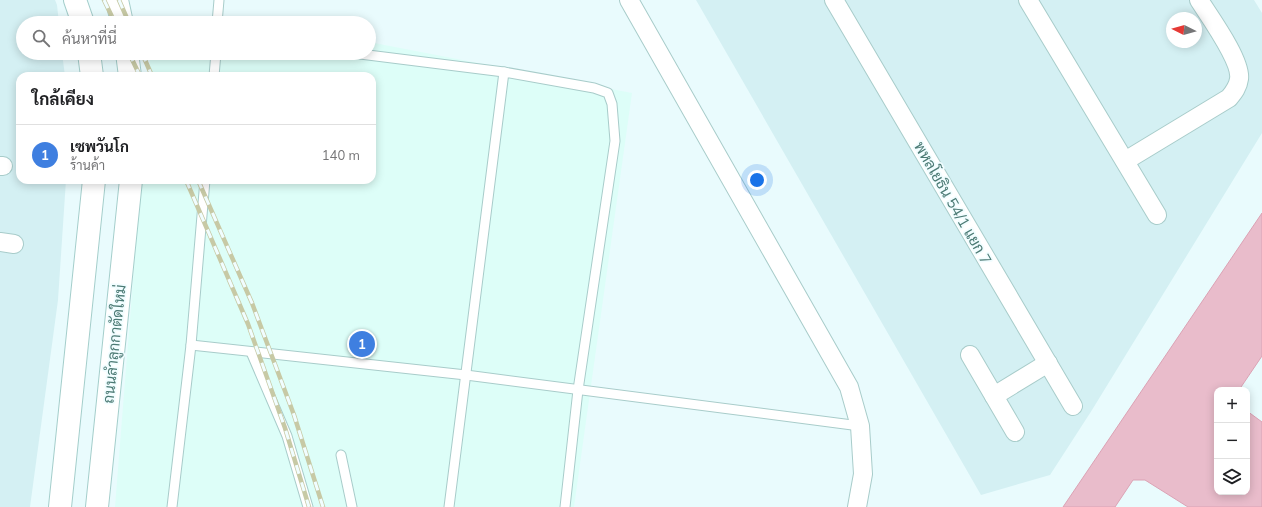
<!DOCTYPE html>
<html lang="th">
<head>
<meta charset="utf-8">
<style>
	:root { --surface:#fff; --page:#f2f2f2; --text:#202124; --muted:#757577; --line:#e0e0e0; --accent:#337c6b }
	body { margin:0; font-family:Mulish,Sarabun,sans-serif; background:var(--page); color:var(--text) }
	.controls { position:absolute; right:12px; bottom:12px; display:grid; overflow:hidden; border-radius:8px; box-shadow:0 2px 10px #0003 }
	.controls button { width:36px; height:36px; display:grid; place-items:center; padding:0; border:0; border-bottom:1px solid var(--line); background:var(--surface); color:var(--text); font:20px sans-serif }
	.compass { position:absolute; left:1166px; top:12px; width:36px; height:36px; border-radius:50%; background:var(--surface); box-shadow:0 2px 10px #0003; rotate:275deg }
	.you { position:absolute; left:757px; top:180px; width:14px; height:14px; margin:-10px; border:3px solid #fff; border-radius:50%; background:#1a73e8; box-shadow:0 0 0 6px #1a73e833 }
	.badge { display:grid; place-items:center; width:26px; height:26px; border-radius:50%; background:var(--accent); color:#fff; font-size:13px; font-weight:700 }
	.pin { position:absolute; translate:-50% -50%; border:2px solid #fff; box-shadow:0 1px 4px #0006 }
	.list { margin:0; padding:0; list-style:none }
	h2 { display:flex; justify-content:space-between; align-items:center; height:52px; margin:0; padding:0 16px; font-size:17px }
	h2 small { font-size:13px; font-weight:400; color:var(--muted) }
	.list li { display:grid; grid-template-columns:26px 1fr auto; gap:12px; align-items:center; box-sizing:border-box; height:60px; padding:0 16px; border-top:1px solid var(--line) }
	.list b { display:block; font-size:15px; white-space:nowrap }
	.list p { margin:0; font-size:13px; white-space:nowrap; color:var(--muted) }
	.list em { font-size:13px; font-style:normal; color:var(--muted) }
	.icon { flex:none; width:22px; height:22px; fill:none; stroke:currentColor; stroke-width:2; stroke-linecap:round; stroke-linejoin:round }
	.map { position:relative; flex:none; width:1262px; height:507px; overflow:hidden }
	.search { position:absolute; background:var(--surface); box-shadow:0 2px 10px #0003; left:16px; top:16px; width:360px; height:44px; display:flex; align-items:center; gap:10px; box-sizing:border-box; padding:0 14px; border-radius:22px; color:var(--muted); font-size:15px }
	.panel { position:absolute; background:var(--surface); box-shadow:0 2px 10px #0003; left:16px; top:72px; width:360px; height:112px; border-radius:12px }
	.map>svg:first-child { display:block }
	.residential { fill:#d4f0f3; fill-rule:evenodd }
	.commercial { fill:#ddfef8 }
	.water { fill:#e9bccb; stroke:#dba2b4 }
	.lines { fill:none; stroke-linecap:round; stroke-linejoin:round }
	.service-casing { stroke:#a8ccca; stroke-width:11 }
	.minor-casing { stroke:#a8ccca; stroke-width:20 }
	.secondary-casing { stroke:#a4cecb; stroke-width:24 }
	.service { stroke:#fff; stroke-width:9 }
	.minor { stroke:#fff; stroke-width:18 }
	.secondary { stroke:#fff; stroke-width:22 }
	.rail-casing { stroke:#c7c9a5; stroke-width:4.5 }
	.rail { stroke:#f1fdff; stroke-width:3; stroke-dasharray:9; stroke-linecap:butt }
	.labels { text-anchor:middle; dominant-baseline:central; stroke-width:3.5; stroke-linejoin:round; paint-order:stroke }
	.street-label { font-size:15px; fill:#4b7a74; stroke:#f1fdff }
</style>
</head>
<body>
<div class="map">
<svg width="1262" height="507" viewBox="0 0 1262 507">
	<rect width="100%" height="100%" fill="#e9fbfd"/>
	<!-- residential -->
	<g class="residential">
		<path d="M0,0h55l2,5 2,18h-36v30h39l3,23h-45v104h46l-8,120 -28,207h-30z"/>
		<path d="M696,0h558l8,13v120l-170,277 -42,65 -69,20zM1172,18h24v24h-24z"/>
	</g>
	<!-- commercial -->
	<path class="commercial" d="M369,42l263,51 -58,414h-459l26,-327h231v-104h-223l1,-20 12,-3h207z"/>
	<!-- water -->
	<path class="water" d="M1262,213v143l-23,34h-22v102h30v-81l15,11v85h-74l-43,-27h-12l-18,27h-52z"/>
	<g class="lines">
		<defs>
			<g id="service">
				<path d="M217,23l2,-23"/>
				<path d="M352,53l152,19 90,16 14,5 4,11 3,37 -37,249 -13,117"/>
				<path d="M214,76l2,-23"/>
				<path d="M191,345l275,30 394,51"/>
				<path d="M251,352l36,84 21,71"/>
				<path d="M341,455l11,52"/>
				<path d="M172,507l19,-162 14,-165"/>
				<path d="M449,507l55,-435"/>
			</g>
			<g id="minor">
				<path d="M629,0l220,387 11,39 3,48 -6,33"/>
				<path d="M834,0l239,406"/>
				<path d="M1028,0l129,215"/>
				<path d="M1125,161l104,-63c5,-6 9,-11 10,-19 3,-18 -30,-63 -40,-79"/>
				<path d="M0,166h3"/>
				<path d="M0,242l14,2"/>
				<path d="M970,355l45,77"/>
				<path d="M994,396l54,-33"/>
			</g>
			<g id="secondary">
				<path d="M75,0l8,23"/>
				<path d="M117,0l5,23"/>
				<path d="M89,53l3,23"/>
				<path d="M127,53l3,23"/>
				<path d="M60,507l34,-327"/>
				<path d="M97,507l34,-327"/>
			</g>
		</defs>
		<!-- service casing -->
		<use href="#service" class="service-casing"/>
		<!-- minor casing -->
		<use href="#minor" class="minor-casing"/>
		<!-- secondary casing -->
		<use href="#secondary" class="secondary-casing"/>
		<!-- service -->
		<use href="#service" class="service"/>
		<!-- minor -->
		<use href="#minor" class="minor"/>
		<!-- secondary -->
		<use href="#secondary" class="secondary"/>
		<defs>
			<g id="rail">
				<path d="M104,0l11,23"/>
				<path d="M119,0l10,23"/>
				<path d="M129,53l11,23"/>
				<path d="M142,53l10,23"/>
				<path d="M186,180l62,144 37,104 24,79"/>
				<path d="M198,180l54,123 42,112 29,92"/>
			</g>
		</defs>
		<!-- rail casing -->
		<use href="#rail" class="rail-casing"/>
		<!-- rail -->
		<use href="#rail" class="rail"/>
	</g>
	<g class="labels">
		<!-- street labels -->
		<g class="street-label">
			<text transform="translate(953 203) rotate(60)">พหลโยธิน 54/1 แยก 7</text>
			<text transform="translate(114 344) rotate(-84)">ถนนลำลูกกาตัดใหม่</text>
		</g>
	</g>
</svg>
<div class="controls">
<button>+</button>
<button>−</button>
<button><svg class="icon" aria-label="layers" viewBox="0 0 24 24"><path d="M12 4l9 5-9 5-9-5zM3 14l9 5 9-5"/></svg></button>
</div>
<svg class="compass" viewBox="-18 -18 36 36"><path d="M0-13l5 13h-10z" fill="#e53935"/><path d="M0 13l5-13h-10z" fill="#757577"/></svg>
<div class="you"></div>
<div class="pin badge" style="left:362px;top:344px;background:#3f7fe0">1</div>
<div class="search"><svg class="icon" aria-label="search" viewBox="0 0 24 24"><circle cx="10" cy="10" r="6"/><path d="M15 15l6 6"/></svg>ค้นหาที่นี่</div>
<section class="panel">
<h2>ใกล้เคียง<small></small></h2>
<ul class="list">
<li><span class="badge" style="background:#3f7fe0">1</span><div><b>เซพวันโก</b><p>ร้านค้า</p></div><em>140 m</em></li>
</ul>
</section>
</div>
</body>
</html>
